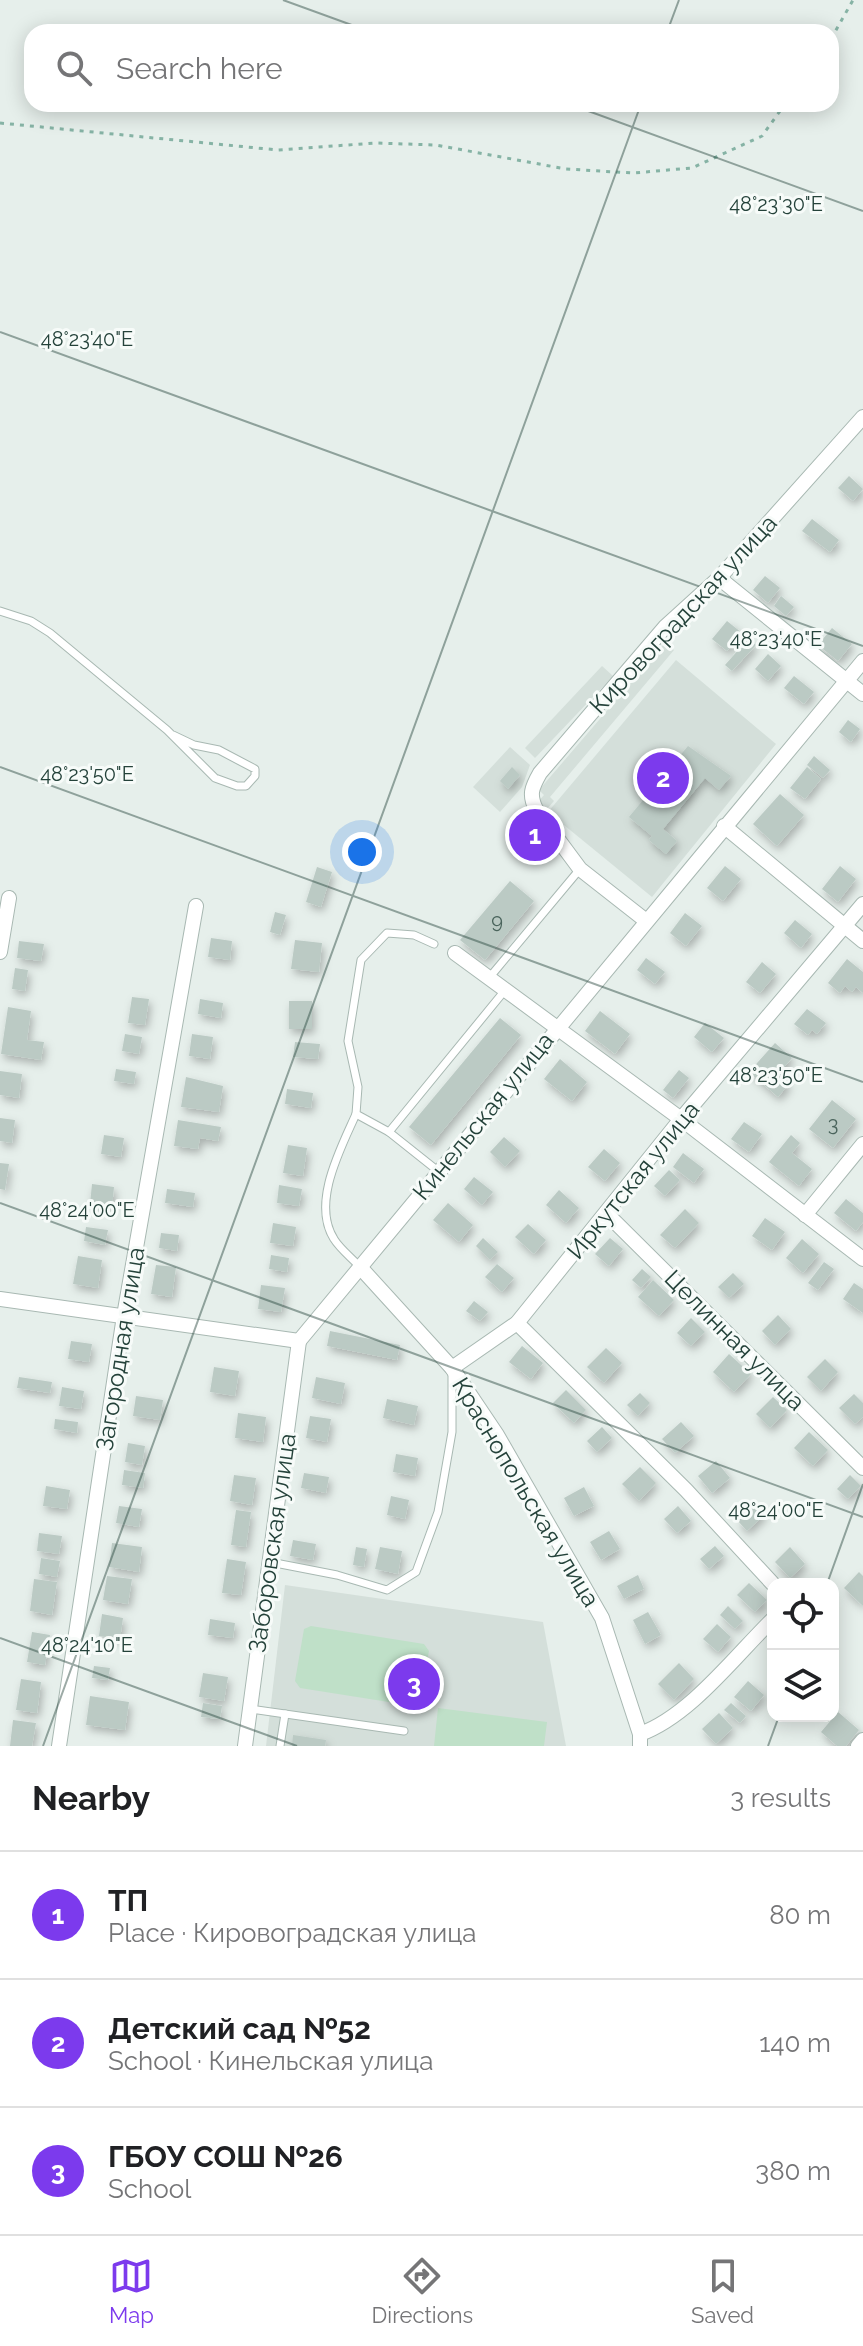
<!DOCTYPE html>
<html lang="en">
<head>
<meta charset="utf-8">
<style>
	:root { --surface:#fff; --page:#f2f2f2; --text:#202124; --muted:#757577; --line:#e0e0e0; --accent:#7c3aed }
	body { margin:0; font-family:Raleway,sans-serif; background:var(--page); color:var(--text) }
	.controls { position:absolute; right:24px; bottom:24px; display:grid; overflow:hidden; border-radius:16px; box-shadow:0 4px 20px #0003 }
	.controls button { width:72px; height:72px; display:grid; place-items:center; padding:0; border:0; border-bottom:2px solid var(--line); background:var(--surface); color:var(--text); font:40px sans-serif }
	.you { position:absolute; left:362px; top:852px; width:28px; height:28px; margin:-20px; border:6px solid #fff; border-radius:50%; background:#1a73e8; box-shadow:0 0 0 12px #1a73e833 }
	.badge { display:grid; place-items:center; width:52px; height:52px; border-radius:50%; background:var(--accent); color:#fff; font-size:26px; font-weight:700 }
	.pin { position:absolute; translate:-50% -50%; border:4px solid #fff; box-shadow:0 2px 8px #0006 }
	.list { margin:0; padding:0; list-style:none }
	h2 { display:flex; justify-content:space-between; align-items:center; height:104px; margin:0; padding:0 32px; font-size:34px }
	h2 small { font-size:26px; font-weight:400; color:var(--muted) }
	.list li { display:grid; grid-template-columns:52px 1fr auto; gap:24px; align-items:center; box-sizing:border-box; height:128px; padding:0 32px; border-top:2px solid var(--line) }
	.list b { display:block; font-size:30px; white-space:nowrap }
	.list p { margin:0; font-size:26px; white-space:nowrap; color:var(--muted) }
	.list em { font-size:26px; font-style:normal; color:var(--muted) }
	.icon { flex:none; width:44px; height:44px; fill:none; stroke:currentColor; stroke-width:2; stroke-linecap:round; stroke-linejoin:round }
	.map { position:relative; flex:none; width:863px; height:1746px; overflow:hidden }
	.search { position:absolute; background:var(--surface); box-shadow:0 4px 20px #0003; left:24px; right:24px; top:24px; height:88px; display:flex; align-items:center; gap:20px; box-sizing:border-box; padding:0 28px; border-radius:24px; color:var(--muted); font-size:30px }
	.sheet { height:488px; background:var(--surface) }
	nav { display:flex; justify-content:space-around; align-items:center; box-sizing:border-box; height:112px; border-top:2px solid var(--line); background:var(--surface); font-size:22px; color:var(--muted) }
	nav a { display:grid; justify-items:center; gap:4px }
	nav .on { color:var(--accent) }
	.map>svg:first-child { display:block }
	.built { fill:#d4dfda }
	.garden { fill:#bfe0c8 }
	.building { fill:#bbcac4; filter:url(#shadow) }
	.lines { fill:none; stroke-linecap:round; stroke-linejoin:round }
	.service-casing { stroke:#a8b8b2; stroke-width:9 }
	.minor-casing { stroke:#a8b8b2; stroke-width:16 }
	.path { stroke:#86b3a5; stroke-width:3; stroke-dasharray:4 6; stroke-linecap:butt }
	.service { stroke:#fff; stroke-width:7 }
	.minor { stroke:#fff; stroke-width:14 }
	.ticks { fill:none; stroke:#24423a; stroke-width:2; stroke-opacity:0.45 }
	.labels { text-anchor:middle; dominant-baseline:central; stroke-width:6; stroke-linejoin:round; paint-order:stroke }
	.number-label { font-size:20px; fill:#4a645c }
	.street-label { font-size:24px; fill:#24423a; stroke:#f7fbf9 }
	.ticks-label { font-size:20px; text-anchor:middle; fill:#24423a; stroke:#f7fbf9; stroke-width:6; stroke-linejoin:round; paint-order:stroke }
</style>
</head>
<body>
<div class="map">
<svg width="863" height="1746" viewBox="0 0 863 1746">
	<defs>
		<filter id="shadow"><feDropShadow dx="2.5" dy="4.5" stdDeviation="4" flood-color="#0004"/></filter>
	</defs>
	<rect width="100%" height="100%" fill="#e6efeb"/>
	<!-- built -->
	<g class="built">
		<path d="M665,643l9,7 -124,147 4,4 -9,10 -9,-7 8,-9 -5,-5z"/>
		<path d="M676,660l100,84 -124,153 -104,-85z"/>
		<path d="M602,666l11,10 -78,82 -10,-10z"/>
		<path d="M510,747l20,18 -8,22 -22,25 -27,-25z"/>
		<path d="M285,1585l258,37 23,124h-300z"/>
	</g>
	<!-- garden -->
	<g class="garden">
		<path d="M311,1626l113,18 5,7 -10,51 -5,4 -114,-18 -5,-7 9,-52z"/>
		<path d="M438,1708l109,14 -3,24h-110z"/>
	</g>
	<!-- building -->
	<g class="building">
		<path d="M849,476l14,13 -10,12 -15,-13z"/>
		<path d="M812,519l27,21 -9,12 -28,-21z"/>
		<path d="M765,576l15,12 -12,15 -15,-13z"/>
		<path d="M781,596l13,11 -8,9 -12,-10z"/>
		<path d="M727,621l15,12 -15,18 -15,-12z"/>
		<path d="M832,628l20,16 -14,17 -20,-16z"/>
		<path d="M748,639l8,6 -24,26 -7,-6z"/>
		<path d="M768,654l13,12 -13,15 -13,-12z"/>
		<path d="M794,676l20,16 -10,12 -20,-16z"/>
		<path d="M848,720l12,9 -9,13 -12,-10z"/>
		<path d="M688,746l43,30 -12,14 -14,-12 -42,51 14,12 -11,13 -17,-14 3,-4 -23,-19z"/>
		<path d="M814,756l16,14 -7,8 -16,-13z"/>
		<path d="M512,767l8,8 -12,14 -8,-8z"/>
		<path d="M807,767l14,12 -16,20 -15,-11z"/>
		<path d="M780,794l24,21 -27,31 -24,-22z"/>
		<path d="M530,823l18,14 -9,11 -18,-14z"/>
		<path d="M725,866l16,13 -18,22 -16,-13z"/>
		<path d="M840,866l16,13 -18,23 -16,-13z"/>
		<path d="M317,867l15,5 -11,35 -15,-5z"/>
		<path d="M510,881l24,20 -49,59 -25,-20z"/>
		<path d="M275,912l11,3 -6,20 -10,-3z"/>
		<path d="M685,913l17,13 -16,20 -16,-13z"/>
		<path d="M795,920l17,14 -11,14 -17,-15z"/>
		<path d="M211,938l21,3 -2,19 -22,-3z"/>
		<path d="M295,940l27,3 -3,29 -28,-3z"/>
		<path d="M19,941l25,3 -3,17 -24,-3z"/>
		<path d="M646,958l19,14 -10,12 -18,-14z"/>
		<path d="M847,959l16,13v21l-7,-6 -4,5 -7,-6 -5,7 -12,-10z"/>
		<path d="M762,962l14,12 -16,19 -14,-11z"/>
		<path d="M15,968l13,2 -3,21 -13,-2z"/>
		<path d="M132,997l17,2 -4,26 -17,-2z"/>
		<path d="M200,999l23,4 -2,15 -23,-4z"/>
		<rect x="289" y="1001" width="23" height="28"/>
		<path d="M8,1007l23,4 -4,29 17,2 -3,18 -40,-6z"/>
		<path d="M807,1009l19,14 -9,11 -5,-4 -4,5 -14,-11z"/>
		<path d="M600,1011l30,23 -15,20 -30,-23z"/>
		<path d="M500,1018l21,17 -90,110 -22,-18z"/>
		<path d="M705,1023l19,15 -12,14 -18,-15z"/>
		<path d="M125,1034l17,3 -3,17 -17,-3z"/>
		<path d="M192,1034l21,3 -3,22 -21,-3z"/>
		<path d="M295,1042l25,2 -2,15 -25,-2z"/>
		<path d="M775,1043l17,15 -14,16 11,10 -11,13 -29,-25z"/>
		<path d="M560,1059l27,23 -15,19 -28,-22z"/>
		<path d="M116,1069l20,3 -2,12 -20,-3z"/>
		<path d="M679,1070l10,8 -16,20 -10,-8z"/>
		<path d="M0,1071l22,3 -3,24 -19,-3z"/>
		<path d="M186,1077l37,9 -4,26 -38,-5z"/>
		<path d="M287,1089l26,4 -2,15 -26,-4z"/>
		<path d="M832,1100l24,19 -23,29 -24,-19z"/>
		<path d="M0,1118l15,2 -3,23 -12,-2z"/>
		<path d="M178,1120l43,7 -3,14 -18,-3 -2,11 -24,-3z"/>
		<path d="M744,1122l18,12 -13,18 -18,-13z"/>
		<path d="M104,1135l20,3 -3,19 -20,-3z"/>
		<path d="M791,1135l9,8 -8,10 20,16 -13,17 -30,-24z"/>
		<path d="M504,1137l16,14 -15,16 -15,-15z"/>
		<path d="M288,1145l19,3 -4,28 -20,-3z"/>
		<path d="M604,1149l16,14 -15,18 -17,-14z"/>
		<path d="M683,1153l21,16 -10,14 -21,-16z"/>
		<path d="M0,1163l9,1 -4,26 -5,-1z"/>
		<path d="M669,1170l11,10 -15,16 -11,-10z"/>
		<path d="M474,1177l19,15 -11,13 -18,-16z"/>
		<path d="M92,1184l22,3 -2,20 -22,-3z"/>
		<path d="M279,1185l23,4 -3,17 -22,-3z"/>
		<path d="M167,1189l28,4 -2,14 -28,-4z"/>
		<path d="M559,1190l20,18 -13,15 -20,-18z"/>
		<path d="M846,1199l17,14v9l-7,9 -22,-18z"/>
		<path d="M448,1203l25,22 -14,17 -26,-22z"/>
		<path d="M685,1209l14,14 -24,25 -15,-13z"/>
		<path d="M765,1218l20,14 -13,18 -20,-14z"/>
		<path d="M273,1223l23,4 -3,19 -23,-3z"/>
		<path d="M528,1224l18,16 -12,14 -19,-17z"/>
		<path d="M86,1227l22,3 -3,15 -21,-4z"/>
		<path d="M161,1233l18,2 -2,16 -18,-3z"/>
		<path d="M483,1238l15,14 -8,8 -14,-14z"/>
		<path d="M610,1238l13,11 -14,17 -14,-12z"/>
		<path d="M802,1239l17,15 -16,19 -17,-15z"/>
		<path d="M271,1255l18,3 -2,14 -18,-3z"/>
		<path d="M78,1256l24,4 -4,28 -25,-4z"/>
		<path d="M824,1262l10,7 -16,21 -10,-7z"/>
		<path d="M497,1264l17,14 -12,14 -17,-15z"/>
		<path d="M156,1265l20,2 -4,30 -21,-3z"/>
		<path d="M642,1269l9,8 -10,11 -9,-8z"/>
		<path d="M733,1273l11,11 -15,14 -11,-11z"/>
		<path d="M653,1280l21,20 -15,16 -21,-19z"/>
		<path d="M854,1283l9,6v24l-20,-14z"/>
		<path d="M261,1285l24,3 -4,24 -23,-3z"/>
		<path d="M474,1301l14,11 -8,9 -14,-10z"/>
		<path d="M778,1315l13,14 -16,16 -13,-14z"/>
		<path d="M691,1318l14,14 -14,14 -14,-13z"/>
		<path d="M330,1331l70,14 -3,15 -70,-14z"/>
		<path d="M71,1341l21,3 -3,18 -21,-3z"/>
		<path d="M522,1346l21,17 -12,16 -22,-17z"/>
		<path d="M606,1348l16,15 -18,20 -17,-16z"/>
		<path d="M729,1354l22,20 -17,18 -21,-20z"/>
		<path d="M825,1359l13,13 -17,19 -14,-14z"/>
		<path d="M214,1367l25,4 -4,25 -25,-4z"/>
		<path d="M19,1377l33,5 -2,11 -33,-5z"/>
		<path d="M316,1377l29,6 -4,21 -29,-6z"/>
		<path d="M62,1387l22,4 -3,18 -22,-3z"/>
		<path d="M566,1390l20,20 -12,13 -21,-20z"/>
		<path d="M640,1393l10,10 -12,13 -11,-11z"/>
		<path d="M854,1394l9,9v14l-8,7 -16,-16z"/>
		<path d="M136,1396l27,4 -3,20 -27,-4z"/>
		<path d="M773,1397l14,13 -17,18 -14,-14z"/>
		<path d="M387,1399l31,7 -4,19 -31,-7z"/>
		<path d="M238,1413l28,4 -3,25 -28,-4z"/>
		<path d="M310,1416l21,3 -4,23 -21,-4z"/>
		<path d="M55,1419l23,3 -1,11 -23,-4z"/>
		<path d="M681,1422l13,14 -19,17 -13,-14z"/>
		<path d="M602,1427l10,11 -15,14 -10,-11z"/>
		<path d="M809,1432l19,18 -15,16 -19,-18z"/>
		<path d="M128,1443l17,3 -3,19 -17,-3z"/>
		<path d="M396,1454l22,4 -3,18 -22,-4z"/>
		<path d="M716,1461l14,17 -18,15 -14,-17z"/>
		<path d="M640,1467l16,16 -17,18 -17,-17z"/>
		<path d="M124,1470l21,3 -2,15 -21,-3z"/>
		<path d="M304,1473l25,4 -3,16 -25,-5z"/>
		<path d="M234,1475l22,3 -4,27 -22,-4z"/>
		<path d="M850,1475l11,11 -13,13 -11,-10z"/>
		<path d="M46,1486l24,4 -3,19 -24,-3z"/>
		<path d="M584,1487l10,19 -20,10 -10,-18z"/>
		<path d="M391,1496l18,4 -4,19 -18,-4z"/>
		<path d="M756,1504l9,10 -18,17 -9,-10z"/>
		<path d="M119,1506l23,3 -3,18 -23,-4z"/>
		<path d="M678,1506l13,15 -14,12 -13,-14z"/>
		<path d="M236,1510l15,2 -5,35 -15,-2z"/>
		<path d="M609,1531l11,18 -19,11 -11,-18z"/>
		<path d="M39,1533l23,3 -3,18 -22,-3z"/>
		<path d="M293,1540l23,4 -3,16 -23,-4z"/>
		<path d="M112,1543l30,4 -3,25 -30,-5z"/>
		<path d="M715,1546l9,10 -15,13 -9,-10z"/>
		<path d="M356,1547l11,2 -3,18 -11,-2z"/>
		<path d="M380,1547l22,4 -4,23 -23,-5z"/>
		<path d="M790,1547l15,17 -15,14 -15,-16z"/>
		<path d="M41,1558l19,3 -3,16 -18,-3z"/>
		<path d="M227,1559l19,3 -5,33 -19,-2z"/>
		<path d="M859,1572l4,4v30l-19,-18z"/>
		<path d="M638,1575l6,14 -20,10 -7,-13z"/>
		<path d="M107,1576l25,3 -4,25 -25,-4z"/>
		<path d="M34,1579l23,3 -5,33 -22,-4z"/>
		<path d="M749,1583l18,17 -12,12 -18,-17z"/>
		<path d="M728,1606l15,15 -8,8 -15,-14z"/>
		<path d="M648,1612l13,23 -16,9 -12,-24z"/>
		<path d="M102,1614l21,4 -3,21 -21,-3z"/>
		<path d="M210,1619l25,4 -2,15 -25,-3z"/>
		<path d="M717,1624l14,13 -13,15 -15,-13z"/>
		<path d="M32,1632l18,3 -5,30 -18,-3z"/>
		<path d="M679,1663l15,16 -20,21 -16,-16z"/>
		<path d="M94,1666l16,2 -2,12 -16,-2z"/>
		<path d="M203,1673l25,4 -4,24 -25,-4z"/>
		<path d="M21,1679l20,3 -4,31 -21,-3z"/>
		<path d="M748,1681l16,14 -13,16 -17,-14z"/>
		<path d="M90,1696l39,6 -4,28 -39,-5z"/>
		<path d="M203,1703l19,3 -2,13 -19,-2z"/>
		<path d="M731,1703l15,13 -6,7 -16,-13z"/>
		<path d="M838,1712l21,18 -13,16h-9l-16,-14z"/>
		<path d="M719,1713l14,15 -17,16 -14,-15z"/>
		<path d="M13,1720l23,3 -4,23h-22z"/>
		<path d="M293,1735l33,5 -1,6h-33z"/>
	</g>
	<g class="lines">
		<defs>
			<g id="service">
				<path d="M0,611l31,10 19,12 117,97 48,48 22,8h9l9,-10v-7l-36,-19 -25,-5 -21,-10"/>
				<path d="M434,944l-20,-9 -27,-2 -26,27 -13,81 10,46 -2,27 33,18 49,39"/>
				<path d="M489,978l91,-109"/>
				<path d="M356,1114c-15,34 -45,89 -22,125 6,10 18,19 26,28"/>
				<path d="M389,1132l117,-143"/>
				<path d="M270,1562l67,13 50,15 29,-18 22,-60 14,-80v-57"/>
				<path d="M250,1709l154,22"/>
				<path d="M280,1746l5,-32"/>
			</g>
			<g id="minor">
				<path d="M719,578l144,116"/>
				<path d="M724,826l139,115"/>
				<path d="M645,920l-65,-51 -43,-58c-9,-16 -5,-24 3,-38l125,-146 54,-49 144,-161"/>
				<path d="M0,952l9,-54"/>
				<path d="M455,953l226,166 182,140"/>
				<path d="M606,1213l257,255"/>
				<path d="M805,1215l58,-71"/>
				<path d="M360,1267l92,101 45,67 105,183 38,116v12"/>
				<path d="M0,1299l299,42"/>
				<path d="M517,1323l169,167 87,94"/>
				<path d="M299,1341l564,-680"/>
				<path d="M452,1368l65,-45 164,-204 182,-215"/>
				<path d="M640,1734c50,-18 95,-78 133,-115"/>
				<path d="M59,1746l65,-430 72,-410"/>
				<path d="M245,1746l54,-405"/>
				<path d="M858,1746l5,-6"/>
			</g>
		</defs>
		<!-- service casing -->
		<use href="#service" class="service-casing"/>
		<!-- minor casing -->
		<use href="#minor" class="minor-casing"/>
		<!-- path -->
		<g class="path">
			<path d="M831,39l22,-39"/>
			<path d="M0,123l278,27 97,-7 61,2 130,24 67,4 59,-5 70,-32 23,-32"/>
		</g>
		<!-- service -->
		<use href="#service" class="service"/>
		<!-- minor -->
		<use href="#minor" class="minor"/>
	</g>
	<!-- ticks -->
	<path class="ticks" d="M283,0l88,32M667,32l12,-32M569,104l294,107M0,332l863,314M0,767l863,315M0,1203l863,314M827,1584l36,-100M0,1638l297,108M43,1746l598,-1642M768,1746l11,-30"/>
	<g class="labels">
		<!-- number labels -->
		<g class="number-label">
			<text x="497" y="921">9</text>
			<text x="833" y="1124">3</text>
		</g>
		<!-- street labels -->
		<g class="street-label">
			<text transform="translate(683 614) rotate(-47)">Кировоградская улица</text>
			<text transform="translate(483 1116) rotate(-51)">Кинельская улица</text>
			<text transform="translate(633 1180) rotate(-51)">Иркутская улица</text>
			<text transform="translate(735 1340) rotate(45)">Целинная улица</text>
			<text transform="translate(120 1349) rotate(-81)">Загородная улица</text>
			<text transform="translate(526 1492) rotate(59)">Краснопольская улица</text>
			<text transform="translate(272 1543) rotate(-82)">Заборовская улица</text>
		</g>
	</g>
	<g class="ticks-label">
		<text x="776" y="211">48°23'30"E</text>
		<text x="87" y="346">48°23'40"E</text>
		<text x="776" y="646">48°23'40"E</text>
		<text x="87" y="781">48°23'50"E</text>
		<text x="776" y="1082">48°23'50"E</text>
		<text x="87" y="1217">48°24'00"E</text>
		<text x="776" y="1517">48°24'00"E</text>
		<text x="87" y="1652">48°24'10"E</text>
	</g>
</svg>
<div class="controls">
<button><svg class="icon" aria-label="locate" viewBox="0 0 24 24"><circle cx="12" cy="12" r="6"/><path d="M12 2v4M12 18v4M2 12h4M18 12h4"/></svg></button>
<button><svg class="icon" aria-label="layers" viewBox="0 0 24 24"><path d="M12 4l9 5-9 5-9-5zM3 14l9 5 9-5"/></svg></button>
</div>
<div class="you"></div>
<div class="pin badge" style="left:535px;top:835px">1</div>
<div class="pin badge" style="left:663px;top:778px">2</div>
<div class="pin badge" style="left:414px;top:1684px">3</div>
<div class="search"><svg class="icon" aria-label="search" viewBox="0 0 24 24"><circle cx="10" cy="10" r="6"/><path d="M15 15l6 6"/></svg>Search here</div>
</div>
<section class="sheet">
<h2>Nearby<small>3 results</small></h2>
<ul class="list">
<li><span class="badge">1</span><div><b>ТП</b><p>Place · Кировоградская улица</p></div><em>80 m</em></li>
<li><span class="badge">2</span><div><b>Детский сад №52</b><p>School · Кинельская улица</p></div><em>140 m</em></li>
<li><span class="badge">3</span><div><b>ГБОУ СОШ №26</b><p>School</p></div><em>380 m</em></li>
</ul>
</section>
<nav>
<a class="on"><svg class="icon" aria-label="map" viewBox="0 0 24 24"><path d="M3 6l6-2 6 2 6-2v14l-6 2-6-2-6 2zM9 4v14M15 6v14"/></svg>Map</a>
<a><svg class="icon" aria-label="directions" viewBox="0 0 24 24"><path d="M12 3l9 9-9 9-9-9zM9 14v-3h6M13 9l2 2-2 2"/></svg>Directions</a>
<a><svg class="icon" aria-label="saved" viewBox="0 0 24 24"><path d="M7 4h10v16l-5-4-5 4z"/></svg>Saved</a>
</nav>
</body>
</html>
